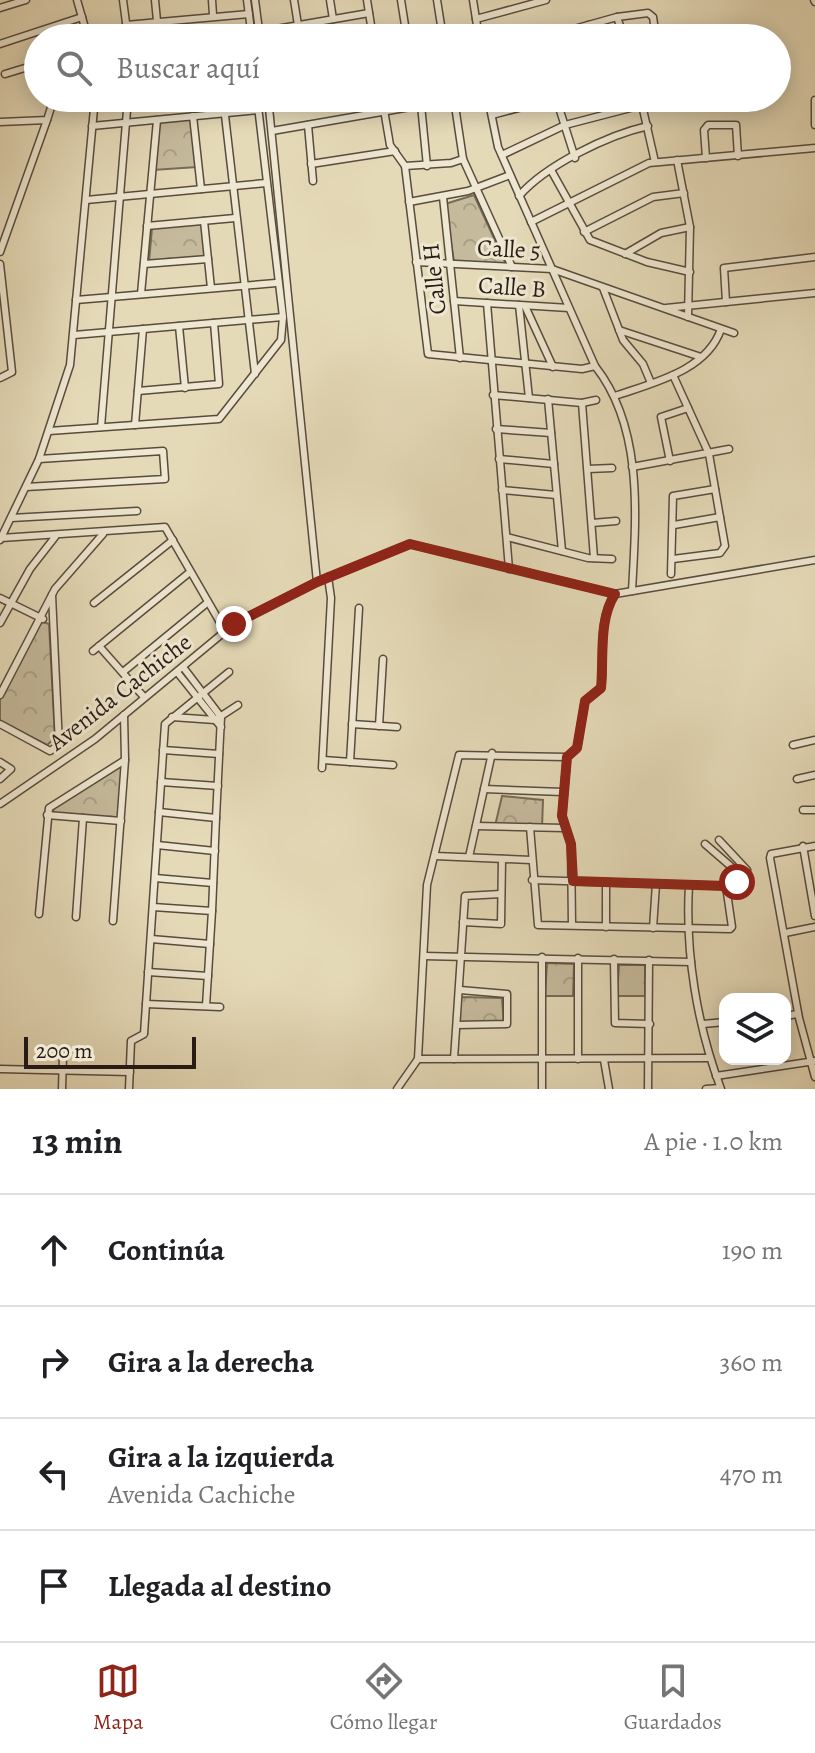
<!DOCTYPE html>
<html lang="es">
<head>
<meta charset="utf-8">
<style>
	:root { --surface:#fff; --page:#f2f2f2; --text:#202124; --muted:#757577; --line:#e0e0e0; --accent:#8f2418 }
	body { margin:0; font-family:Alegreya,serif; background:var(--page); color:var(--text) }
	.controls { position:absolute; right:24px; bottom:24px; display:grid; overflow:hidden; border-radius:16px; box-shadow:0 4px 20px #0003 }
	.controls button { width:72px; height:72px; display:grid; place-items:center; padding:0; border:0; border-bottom:2px solid var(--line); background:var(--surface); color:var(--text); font:40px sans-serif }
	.scale { position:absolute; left:24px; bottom:20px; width:172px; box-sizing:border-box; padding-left:8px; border:4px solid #2a1c14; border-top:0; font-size:22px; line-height:28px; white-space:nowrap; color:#2a1c14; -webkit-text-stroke:6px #eee7d1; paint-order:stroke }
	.stop { position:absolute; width:24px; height:24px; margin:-18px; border:6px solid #8f2418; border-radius:50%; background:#fff }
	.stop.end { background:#8f2418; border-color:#fff; box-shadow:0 2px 8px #0008 }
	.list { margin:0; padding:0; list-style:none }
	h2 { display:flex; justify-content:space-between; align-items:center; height:104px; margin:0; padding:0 32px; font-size:34px }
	h2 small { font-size:26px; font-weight:400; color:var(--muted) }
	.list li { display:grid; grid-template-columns:52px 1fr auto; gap:24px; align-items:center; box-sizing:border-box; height:112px; padding:0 32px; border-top:2px solid var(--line) }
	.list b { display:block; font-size:30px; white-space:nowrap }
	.list p { margin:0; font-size:26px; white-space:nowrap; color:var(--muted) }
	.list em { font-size:26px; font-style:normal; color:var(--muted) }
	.icon { flex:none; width:44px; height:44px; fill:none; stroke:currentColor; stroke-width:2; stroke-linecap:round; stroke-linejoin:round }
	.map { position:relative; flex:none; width:815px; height:1089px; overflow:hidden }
	.search { position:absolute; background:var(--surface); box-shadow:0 4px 20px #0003; left:24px; right:24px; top:24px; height:88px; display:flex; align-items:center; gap:20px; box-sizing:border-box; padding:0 28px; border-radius:44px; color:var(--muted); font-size:30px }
	.sheet { height:552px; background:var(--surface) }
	nav { display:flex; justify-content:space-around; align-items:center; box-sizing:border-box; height:112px; border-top:2px solid var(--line); background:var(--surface); font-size:22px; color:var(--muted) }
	nav a { display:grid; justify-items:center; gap:4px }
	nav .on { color:var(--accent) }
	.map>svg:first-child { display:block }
	.park { fill:url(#park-crowns); stroke:#786b58; stroke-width:2 }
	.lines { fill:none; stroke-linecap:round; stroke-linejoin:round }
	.minor-casing { stroke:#594c3d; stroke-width:9 }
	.minor { stroke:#eee7d1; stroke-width:6 }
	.route { stroke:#8f2418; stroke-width:10 }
	.labels { text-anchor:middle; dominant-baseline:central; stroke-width:6; stroke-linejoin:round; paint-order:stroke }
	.street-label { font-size:24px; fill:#2a1c14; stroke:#eee7d1 }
</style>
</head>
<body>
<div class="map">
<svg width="815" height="1089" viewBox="0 0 815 1089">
	<defs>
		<pattern id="park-crowns" width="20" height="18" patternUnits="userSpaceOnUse" patternTransform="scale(2)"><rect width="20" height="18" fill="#c5ba9c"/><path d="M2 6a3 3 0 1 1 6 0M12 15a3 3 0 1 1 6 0" fill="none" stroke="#a99f86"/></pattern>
	</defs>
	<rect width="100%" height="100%" fill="#e5dab8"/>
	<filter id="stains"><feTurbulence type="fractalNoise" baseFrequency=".0025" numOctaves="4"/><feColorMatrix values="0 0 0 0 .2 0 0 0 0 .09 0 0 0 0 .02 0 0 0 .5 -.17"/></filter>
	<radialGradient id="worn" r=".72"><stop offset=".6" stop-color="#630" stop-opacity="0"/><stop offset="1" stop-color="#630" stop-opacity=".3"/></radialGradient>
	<!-- park -->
	<g class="park">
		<path d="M192,119l5,48 -44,3 5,-48z"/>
		<path d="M474,195l31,67v3l-51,-3 -9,-58z"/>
		<path d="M202,223l4,34 -57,5 3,-34z"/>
		<path d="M40,621l9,3 6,114 -8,7 -47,-24v-24z"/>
		<path d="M123,765l-4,53 -67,-4 3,-9z"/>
		<path d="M502,796l41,4 -1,29 -47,-3z"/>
		<path d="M547,963l27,1 -1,32h-28z"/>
		<path d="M619,965h26v31h-28z"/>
		<path d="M461,997l41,1 2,26 -45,-1z"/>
	</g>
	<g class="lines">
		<defs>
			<g id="minor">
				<path d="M77,0l11,38"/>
				<path d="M123,0l5,38"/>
				<path d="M155,0l2,21"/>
				<path d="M212,0l1,15"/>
				<path d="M247,0l5,38"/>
				<path d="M255,0l5,38"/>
				<path d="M294,0l4,25"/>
				<path d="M330,0l3,19"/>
				<path d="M367,0l6,38"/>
				<path d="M401,0l6,38"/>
				<path d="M437,0l6,38"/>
				<path d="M473,0l6,38"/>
				<path d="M814,0l1,2"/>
				<path d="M0,8l26,-8"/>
				<path d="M617,17l7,21"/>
				<path d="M476,19l70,-19"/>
				<path d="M126,25l123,-11"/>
				<path d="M588,25l4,13"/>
				<path d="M259,32l110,-19"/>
				<path d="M542,38l75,-21 31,-4 5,4 3,21"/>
				<path d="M0,44l82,-27"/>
				<path d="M5,74l33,-10"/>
				<path d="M223,98l32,276"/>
				<path d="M268,98l49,484"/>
				<path d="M382,98l8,47 15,21 46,-3 12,-4"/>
				<path d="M488,98l10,49 97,219c49,62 41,151 37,225"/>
				<path d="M556,98l19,60"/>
				<path d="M611,98l4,13"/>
				<path d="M454,99l9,60 49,108"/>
				<path d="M815,100v25"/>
				<path d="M269,103l26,-5"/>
				<path d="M421,105l6,61"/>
				<path d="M492,115l64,-17"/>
				<path d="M193,116l8,73"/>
				<path d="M0,122l47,-2 7,-22"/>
				<path d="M308,125l5,56"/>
				<path d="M92,126l166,-16"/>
				<path d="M272,131l190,-33"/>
				<path d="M502,155l63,-30 77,-20 13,57"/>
				<path d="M706,158l-2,-28 4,-5h28l2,31"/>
				<path d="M677,160l13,67 -2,90"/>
				<path d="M311,164l84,-13"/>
				<path d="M405,166l23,188 154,15 13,-3"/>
				<path d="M551,170l39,70 57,22 43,10"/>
				<path d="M519,196c27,-31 89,-61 129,-70"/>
				<path d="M443,197l17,161"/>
				<path d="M86,200l180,-17"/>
				<path d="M409,202l59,-11 42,-16"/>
				<path d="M204,221l7,67"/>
				<path d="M531,222l118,-59 166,-15"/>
				<path d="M147,226l88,-8"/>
				<path d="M584,232l69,-35 31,-4"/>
				<path d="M0,252l47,-132"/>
				<path d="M625,254l36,-21 29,-6"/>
				<path d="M416,262l136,7 182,64"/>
				<path d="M0,264l12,108 -12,6"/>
				<path d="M144,264l64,-5"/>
				<path d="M603,288l20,52 20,24 8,19"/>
				<path d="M141,294l16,-174"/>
				<path d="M76,300l200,-17"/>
				<path d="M454,301l115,7"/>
				<path d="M726,302l-2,-34 91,-11"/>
				<path d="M487,303l22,266"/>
				<path d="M519,305l10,93"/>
				<path d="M525,306l28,61"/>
				<path d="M666,308l149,-15"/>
				<path d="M179,326l6,62"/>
				<path d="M619,330l82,27"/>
				<path d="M74,335l209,-18"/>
				<path d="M673,375l36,79 16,92 -5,7 -47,6"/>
				<path d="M138,391l81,-7 -5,-61"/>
				<path d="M493,395l89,8 14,-3"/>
				<path d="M615,396c37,-13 92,-25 106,-67"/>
				<path d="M548,399l14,152"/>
				<path d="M582,403l12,155"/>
				<path d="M135,425l8,-96"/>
				<path d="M101,427l27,-329"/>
				<path d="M496,429l55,4"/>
				<path d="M49,431l170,-12 62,-79 2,-23 -26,-219"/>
				<path d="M499,459l55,5"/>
				<path d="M670,461l-9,-44 27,-9"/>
				<path d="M632,467l97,-18"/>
				<path d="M588,469l24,-1"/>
				<path d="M26,487l139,-8 -2,-28 -124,8"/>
				<path d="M502,490l54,5"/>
				<path d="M11,518l126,-7"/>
				<path d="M592,523l24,-2"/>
				<path d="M674,525l46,-8"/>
				<path d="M507,537l81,21 24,1"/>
				<path d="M1,538l164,-11 60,104"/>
				<path d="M0,540l39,-81 31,-94 25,-267"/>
				<path d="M671,574l2,-78 42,-7"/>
				<path d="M0,598l43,21"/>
				<path d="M94,603l79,-63"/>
				<path d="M0,623l30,-54 25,-32"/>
				<path d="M99,646l45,51"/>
				<path d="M93,651l97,-79"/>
				<path d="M183,667l38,50 -5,101"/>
				<path d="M123,672l84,-69"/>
				<path d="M177,672l44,55"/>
				<path d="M0,695l55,-106 48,-55"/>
				<path d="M172,717l43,3 23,-15"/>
				<path d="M0,724l50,27 9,-6 -7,-150"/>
				<path d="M352,724l45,3"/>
				<path d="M379,726l4,-67"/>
				<path d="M793,745l22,-5"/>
				<path d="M163,750l56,4"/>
				<path d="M323,760l70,5"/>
				<path d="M0,762l11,7 -11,10"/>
				<path d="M350,762l9,-154"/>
				<path d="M322,768l9,-170 -3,-21"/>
				<path d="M797,779l18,-4"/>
				<path d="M161,782l57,4"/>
				<path d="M484,789l79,3"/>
				<path d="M0,804l95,-65 139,-115 83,-42 93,-38 205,50 200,-34"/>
				<path d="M803,810h12"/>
				<path d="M159,812l57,6 -4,93"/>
				<path d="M47,815l74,6"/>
				<path d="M476,826l88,2"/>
				<path d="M530,827l8,98 192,4 2,-2 -6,-41"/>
				<path d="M705,844l37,32"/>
				<path d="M157,845l58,6"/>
				<path d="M803,846l12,70"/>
				<path d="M815,846l-44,8 -1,4 29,160 16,59"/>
				<path d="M435,856l96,4"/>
				<path d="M469,857l23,-104"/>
				<path d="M155,878l58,5"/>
				<path d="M532,880l194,6 11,-4 10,-12 -28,-30"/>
				<path d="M689,885c-4,68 8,140 32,204"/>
				<path d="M153,907l59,4 -6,95"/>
				<path d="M39,914l10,-106 76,-48"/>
				<path d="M76,917l7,-99"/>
				<path d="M113,921l12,-161 -1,-45"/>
				<path d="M463,922l38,2 1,-65"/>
				<path d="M572,925l-1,-81 -9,-28 5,-59 10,-9 8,-47 16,-13c4,-29 -4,-68 14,-94"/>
				<path d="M606,927v-45"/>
				<path d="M653,928l3,-44"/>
				<path d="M785,933l30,-6"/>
				<path d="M151,939l59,5"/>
				<path d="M424,956l267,6"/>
				<path d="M542,957v132"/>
				<path d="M614,959l1,64 35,1"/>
				<path d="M148,972l60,4"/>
				<path d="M146,1004l74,3"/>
				<path d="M785,1016l13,-2"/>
				<path d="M703,1024l22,-2"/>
				<path d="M457,1025l50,-1v-30l-47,-4"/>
				<path d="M418,1059l291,-1"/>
				<path d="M454,1059l11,-163 36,-2"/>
				<path d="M578,1059v-101"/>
				<path d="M604,1060l5,29"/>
				<path d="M0,1069l130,3"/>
				<path d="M716,1076l99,-15"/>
				<path d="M62,1089l1,-34"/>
				<path d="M129,1089l2,-48 13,-7 21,-310 64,-52"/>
				<path d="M397,1089l21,-30 9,-174 32,-130 108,2"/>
				<path d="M648,1089l1,-129"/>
				<path d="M706,1089l14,-1"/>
			</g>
		</defs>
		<!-- minor casing -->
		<use href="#minor" class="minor-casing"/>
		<!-- minor -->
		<use href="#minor" class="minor"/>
	</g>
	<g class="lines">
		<!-- route -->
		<path class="route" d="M234,624l83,-42 93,-38 205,50c-17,26 -11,65 -14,94l-16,13 -8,47 -10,9 -5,59 9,28 2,37 153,5 11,-4"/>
	</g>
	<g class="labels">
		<!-- street labels -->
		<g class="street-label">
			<text transform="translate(509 249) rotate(3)">Calle 5</text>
			<text transform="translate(434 279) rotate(-96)">Calle H</text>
			<text transform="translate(512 287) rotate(4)">Calle B</text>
			<text transform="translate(120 692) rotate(-38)">Avenida Cachiche</text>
		</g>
	</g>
	<rect width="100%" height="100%" filter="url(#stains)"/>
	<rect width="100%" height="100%" fill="url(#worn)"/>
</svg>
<div class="controls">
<button><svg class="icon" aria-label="layers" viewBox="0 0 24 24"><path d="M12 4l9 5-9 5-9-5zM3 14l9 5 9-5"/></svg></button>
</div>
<div class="scale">200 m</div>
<div class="stop" style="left:737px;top:882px"></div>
<div class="stop end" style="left:234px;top:624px"></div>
<div class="search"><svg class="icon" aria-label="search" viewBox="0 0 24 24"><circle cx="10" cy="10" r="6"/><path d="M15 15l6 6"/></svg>Buscar aquí</div>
</div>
<section class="sheet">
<h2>13 min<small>A pie · 1.0 km</small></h2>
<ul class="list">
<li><svg class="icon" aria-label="ahead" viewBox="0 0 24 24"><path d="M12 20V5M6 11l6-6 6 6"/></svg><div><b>Continúa</b></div><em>190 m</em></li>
<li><svg class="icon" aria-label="right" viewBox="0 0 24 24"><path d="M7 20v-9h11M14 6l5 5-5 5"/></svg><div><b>Gira a la derecha</b></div><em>360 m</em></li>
<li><svg class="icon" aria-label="left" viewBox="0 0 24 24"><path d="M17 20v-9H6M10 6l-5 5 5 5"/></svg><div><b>Gira a la izquierda</b><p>Avenida Cachiche</p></div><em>470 m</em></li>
<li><svg class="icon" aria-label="arrive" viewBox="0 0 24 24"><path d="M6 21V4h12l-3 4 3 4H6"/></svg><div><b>Llegada al destino</b></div></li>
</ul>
</section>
<nav>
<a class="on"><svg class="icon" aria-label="map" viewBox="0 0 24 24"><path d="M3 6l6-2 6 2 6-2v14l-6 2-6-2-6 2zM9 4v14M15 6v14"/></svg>Mapa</a>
<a><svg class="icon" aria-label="directions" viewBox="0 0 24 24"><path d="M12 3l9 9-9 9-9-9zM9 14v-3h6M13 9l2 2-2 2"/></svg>Cómo llegar</a>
<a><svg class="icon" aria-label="saved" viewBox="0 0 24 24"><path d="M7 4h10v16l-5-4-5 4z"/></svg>Guardados</a>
</nav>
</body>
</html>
